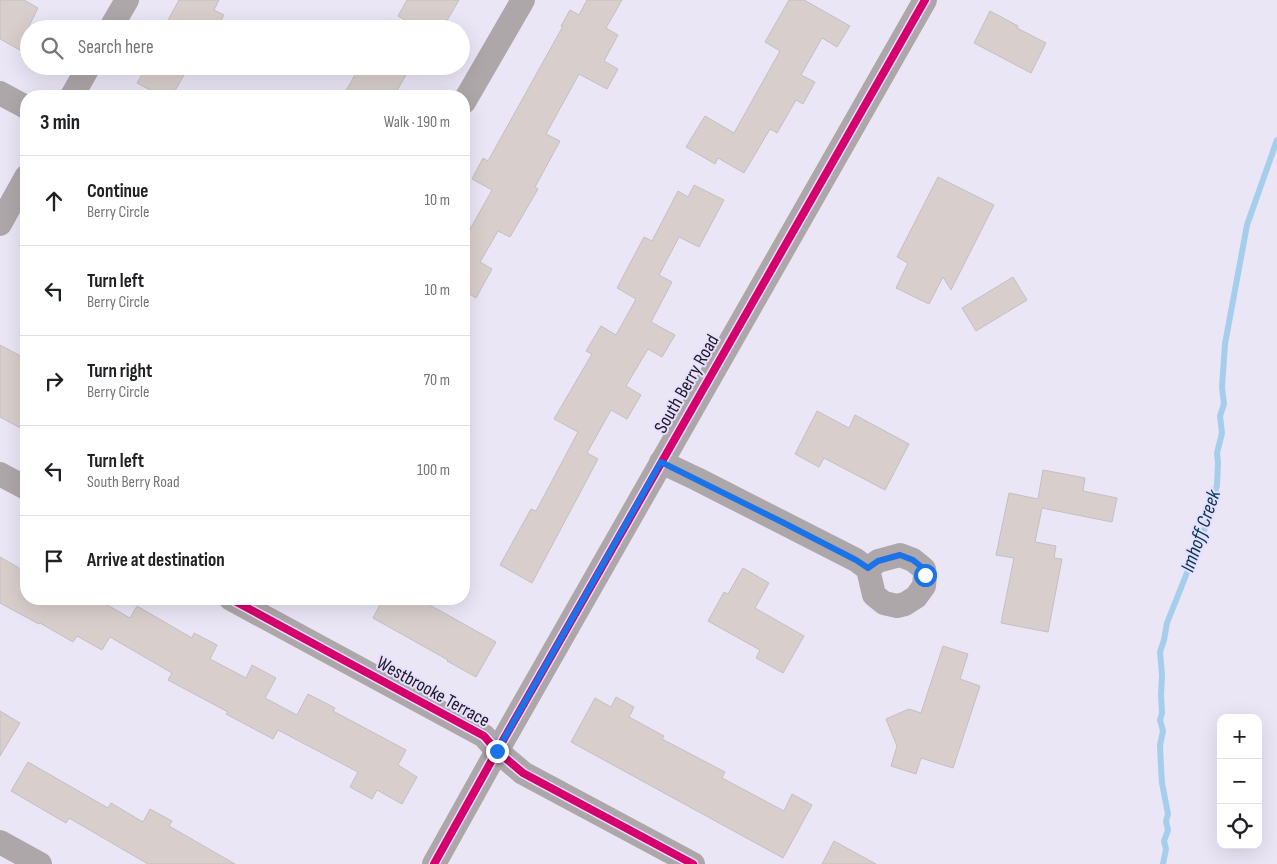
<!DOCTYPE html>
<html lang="en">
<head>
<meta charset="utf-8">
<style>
	:root { --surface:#fff; --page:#f2f2f2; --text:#202124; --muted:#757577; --line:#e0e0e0 }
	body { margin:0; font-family:"Sofia Sans Condensed",sans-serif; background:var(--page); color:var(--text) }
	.controls { position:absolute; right:15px; bottom:15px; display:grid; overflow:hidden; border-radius:10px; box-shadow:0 5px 20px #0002 }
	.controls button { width:45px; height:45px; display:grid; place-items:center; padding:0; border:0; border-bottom:1px solid var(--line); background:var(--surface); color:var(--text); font:25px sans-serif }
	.stop { position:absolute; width:15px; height:15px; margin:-11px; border:4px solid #1a73e8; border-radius:50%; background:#fff }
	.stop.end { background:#1a73e8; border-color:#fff; box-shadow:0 1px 5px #0008 }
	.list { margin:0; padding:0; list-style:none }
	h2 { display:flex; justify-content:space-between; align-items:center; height:65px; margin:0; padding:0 20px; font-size:21px }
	h2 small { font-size:16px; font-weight:400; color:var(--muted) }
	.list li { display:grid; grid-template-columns:32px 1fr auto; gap:15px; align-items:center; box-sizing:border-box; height:90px; padding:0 20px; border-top:1px solid var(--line) }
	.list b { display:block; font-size:19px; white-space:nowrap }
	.list p { margin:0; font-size:16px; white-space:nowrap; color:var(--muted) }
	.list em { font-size:16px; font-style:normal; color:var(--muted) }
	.icon { flex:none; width:28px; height:28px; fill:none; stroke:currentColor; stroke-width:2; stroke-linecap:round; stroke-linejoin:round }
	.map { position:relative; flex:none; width:1277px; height:864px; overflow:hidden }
	.search { position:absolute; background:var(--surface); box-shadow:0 5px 20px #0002; left:20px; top:20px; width:450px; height:55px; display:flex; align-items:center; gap:12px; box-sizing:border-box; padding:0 18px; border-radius:28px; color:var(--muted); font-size:19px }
	.panel { position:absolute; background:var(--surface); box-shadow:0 5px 20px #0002; left:20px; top:90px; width:450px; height:515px; border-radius:20px }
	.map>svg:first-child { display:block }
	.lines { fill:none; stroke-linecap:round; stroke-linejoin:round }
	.stream { stroke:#a5ceed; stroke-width:6 }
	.building { fill:#d8cfcc; stroke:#c4bfc1 }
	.minor { stroke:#aea7a9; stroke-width:24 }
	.cycleway-casing { stroke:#e7dffd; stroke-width:11 }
	.cycleway { stroke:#d6006c; stroke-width:8 }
	.route { stroke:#1a73e8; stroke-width:6 }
	.labels { text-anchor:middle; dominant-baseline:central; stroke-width:4; stroke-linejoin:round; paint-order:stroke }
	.street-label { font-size:19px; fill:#1d1a24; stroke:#e7dffd }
	.water-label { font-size:20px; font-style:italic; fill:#033750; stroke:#e7dffd }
</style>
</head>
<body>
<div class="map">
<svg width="1277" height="864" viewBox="0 0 1277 864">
	<rect width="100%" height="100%" fill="#eae6f6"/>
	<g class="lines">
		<!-- stream -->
		<path class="stream" d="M1163,864l3,-15 -2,-8 4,-11 -2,-9 2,-7 -6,-31 -1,-16 -1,-22 3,-14 -3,-11 2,-7 -1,-18 1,-20 -2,-23 4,-12 3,-17 43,-108 7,-30 1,-22 -1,-10 5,-20 -2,-17 4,-12 -2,-17 3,-43 22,-119 30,-85"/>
	</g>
	<!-- building -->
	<g class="building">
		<path d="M0,0h24l14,8 -9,18v29l-29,-16z"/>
		<path d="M179,0h40l-5,10 10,5 -8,14h-53z"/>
		<path d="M407,0h52l-17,29h-22l-22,-13z"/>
		<path d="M587,0h35l-16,28 12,7 -14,26 14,8 -11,20 -28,-15 -33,60 14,7 -25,46 3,2 -28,48 -12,-6 -18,31 12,7 -16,29 -12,-7v-51l28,-50 -20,-11 11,-21 5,3 75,-135h-2l9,-16 9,5z"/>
		<path d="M789,0h15l46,26 -13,21 -15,-9 -21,37 14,7 -12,22 -7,-4 -19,33 -7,-4 -26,44 -26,-15 -3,6 -29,-17 19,-31 29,17 46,-82 -15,-9z"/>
		<path d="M990,11l28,15 -1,2 29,15 -15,30 -57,-30z"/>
		<path d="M147,66h42l-17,30h-11l-24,-13z"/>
		<path d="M360,66h51l-17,30h-51z"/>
		<path d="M938,177l56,28 -43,85 -8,-13 -14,27 -33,-16 12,-25 -11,-6z"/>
		<path d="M694,185l30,15 -25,47 -20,-10 -20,38 13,7 -21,40 24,13 -13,22 -14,-8 -22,37 15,9 -14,24 -16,-9 -24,43 11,6 -66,124 -32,-18 31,-56 5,2 42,-79 -24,-13 38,-65 -6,-3 15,-25 15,9 20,-36 -19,-11 27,-51 8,4 26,-50 10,6z"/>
		<path d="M1013,277l14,23 -51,31 -14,-23z"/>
		<path d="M0,345l26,14v72l-26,-14z"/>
		<path d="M817,411l32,17 6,-13 54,29 -24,46 -61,-32 -5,9 -24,-13z"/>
		<path d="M1043,470l42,8 -2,13 34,7 -5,24 -70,-14 -7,34 21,4 -2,12 8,1 -14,73 -47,-9 13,-65 -18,-3 13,-62 29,6z"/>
		<path d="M0,557l26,15v27h71l33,19 7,-12 55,32 2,-5 23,12 -7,14 36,19 6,-13 24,13 -11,20 32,17 11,-21 27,14 -2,3 73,39 -8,15 19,12 -15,27 -25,-14 -5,9 -22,-12 8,-15 -80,-42 -5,9 -47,-25 2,-2 -60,-32 4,-7 -62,-36 -8,13 -25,-14 -4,6 -33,-19 -1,1 -39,-21z"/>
		<path d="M743,568l26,15 -14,25 49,28 -21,37 -27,-15 4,-8 -52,-29 16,-29 4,2z"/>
		<path d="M383,599h36l77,43 -20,35 -29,-16 1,-1 -75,-42z"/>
		<path d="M943,646l25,8 -8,25 20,7 -27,82 -32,-10 -5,16 -25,-8 6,-20 -11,-27 23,-10 12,4z"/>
		<path d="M616,697l18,10 -5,10 35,19 -2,3 63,33 -3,6 62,33 8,-17 20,11 -29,53 -212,-116 24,-44 16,9z"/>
		<path d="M0,711l20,12 -20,33z"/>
		<path d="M28,762l80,46 3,-5 32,19 7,-13 22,12 -3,5 66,38h-87l-79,-46 -3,5 -55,-32z"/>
		<path d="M834,841l42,23h-54z"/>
	</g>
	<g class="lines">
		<!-- minor -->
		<g class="minor">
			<path d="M110,29l17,-29"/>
			<path d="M0,93l26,14"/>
			<path d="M72,96l17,-30"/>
			<path d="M464,102l59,-102"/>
			<path d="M0,224l26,-47"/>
			<path d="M661,462l36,17 159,81 12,9 6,26 10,8 13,3 8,-2 11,-7 8,-11 1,-11 -1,-6 -11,-9 -13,-5 -22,6 -10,8"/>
			<path d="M0,474l26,14"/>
			<path d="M231,599l253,137 13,15 26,22 170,91"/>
			<path d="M0,842l40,22"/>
			<path d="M434,864l63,-113 428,-751"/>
		</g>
		<defs>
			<g id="cycleway">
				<path d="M231,599l253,137 13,15 26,22 170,91"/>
				<path d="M434,864l63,-113 428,-751"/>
			</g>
		</defs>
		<!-- cycleway casing -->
		<use href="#cycleway" class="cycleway-casing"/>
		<!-- cycleway -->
		<use href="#cycleway" class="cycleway"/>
	</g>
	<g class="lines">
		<!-- route -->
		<path class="route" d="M497,751l164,-289 121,60 74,38 12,8 10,-7 22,-6 13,5 11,9 1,6"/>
	</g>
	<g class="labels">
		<!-- street labels -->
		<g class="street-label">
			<text transform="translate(687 384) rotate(-60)">South Berry Road</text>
			<text transform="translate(433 692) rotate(29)">Westbrooke Terrace</text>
		</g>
		<!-- water labels -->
		<g class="water-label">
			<text transform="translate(1201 531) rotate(-71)">Imhoff Creek</text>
		</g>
	</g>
</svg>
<div class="controls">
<button>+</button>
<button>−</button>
<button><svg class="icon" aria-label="locate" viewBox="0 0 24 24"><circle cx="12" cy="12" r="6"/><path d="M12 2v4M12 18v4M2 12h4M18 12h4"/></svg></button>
</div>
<div class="stop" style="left:925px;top:575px"></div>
<div class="stop end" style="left:497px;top:751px"></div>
<div class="search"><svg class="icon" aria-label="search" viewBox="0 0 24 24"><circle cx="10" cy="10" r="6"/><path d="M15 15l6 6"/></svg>Search here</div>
<section class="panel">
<h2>3 min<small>Walk · 190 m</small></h2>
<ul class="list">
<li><svg class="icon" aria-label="ahead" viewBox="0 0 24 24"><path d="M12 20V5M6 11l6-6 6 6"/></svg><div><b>Continue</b><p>Berry Circle</p></div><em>10 m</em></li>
<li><svg class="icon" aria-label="left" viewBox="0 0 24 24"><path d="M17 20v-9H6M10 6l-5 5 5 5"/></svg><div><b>Turn left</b><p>Berry Circle</p></div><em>10 m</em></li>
<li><svg class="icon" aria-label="right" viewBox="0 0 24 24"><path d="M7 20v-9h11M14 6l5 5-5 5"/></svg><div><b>Turn right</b><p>Berry Circle</p></div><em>70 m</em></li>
<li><svg class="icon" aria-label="left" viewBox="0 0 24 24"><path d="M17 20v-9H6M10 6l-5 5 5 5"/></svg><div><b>Turn left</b><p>South Berry Road</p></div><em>100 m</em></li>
<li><svg class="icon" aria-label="arrive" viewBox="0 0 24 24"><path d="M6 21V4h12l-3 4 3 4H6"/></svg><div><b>Arrive at destination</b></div></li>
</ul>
</section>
</div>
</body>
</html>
